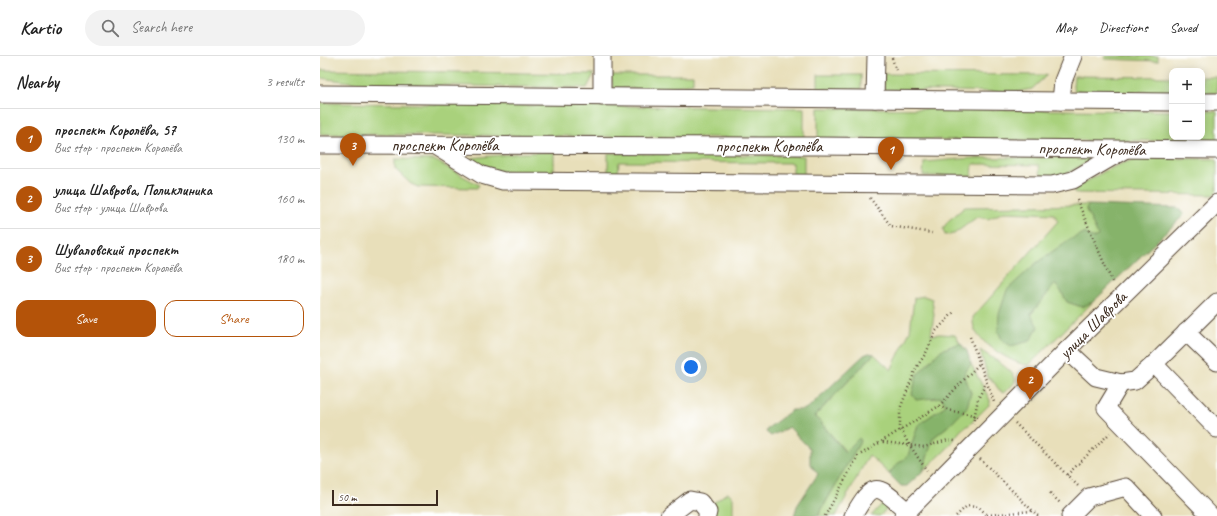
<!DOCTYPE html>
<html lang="en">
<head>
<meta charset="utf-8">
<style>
	:root { --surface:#fff; --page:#f2f2f2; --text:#222; --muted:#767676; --line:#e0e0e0; --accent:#b45309 }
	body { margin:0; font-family:Caveat,sans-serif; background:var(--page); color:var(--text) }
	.controls { position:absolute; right:12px; top:12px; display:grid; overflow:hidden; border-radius:8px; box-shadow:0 2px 10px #0003 }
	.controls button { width:36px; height:36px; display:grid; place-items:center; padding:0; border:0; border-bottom:1px solid var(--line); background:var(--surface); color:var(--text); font:20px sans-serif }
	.scale { position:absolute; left:12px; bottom:10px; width:106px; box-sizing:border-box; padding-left:4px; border:2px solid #3b2a1e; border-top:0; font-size:11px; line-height:14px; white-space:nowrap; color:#3b2a1e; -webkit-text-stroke:3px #fff; paint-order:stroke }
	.you { position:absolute; left:371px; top:311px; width:14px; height:14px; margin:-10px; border:3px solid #fff; border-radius:50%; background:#1a73e8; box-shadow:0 0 0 6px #1a73e833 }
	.badge { display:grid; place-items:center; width:26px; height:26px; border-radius:50%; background:var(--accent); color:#fff; font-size:13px; font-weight:700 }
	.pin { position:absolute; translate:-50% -33px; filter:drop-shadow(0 1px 2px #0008) }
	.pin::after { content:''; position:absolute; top:21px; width:14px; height:12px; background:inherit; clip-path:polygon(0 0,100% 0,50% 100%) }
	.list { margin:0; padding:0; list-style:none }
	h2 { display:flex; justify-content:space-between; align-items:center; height:52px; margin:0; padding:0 16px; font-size:17px }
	h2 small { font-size:13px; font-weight:400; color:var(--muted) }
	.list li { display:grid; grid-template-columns:26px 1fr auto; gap:12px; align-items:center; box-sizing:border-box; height:60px; padding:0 16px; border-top:1px solid var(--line) }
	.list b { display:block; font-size:15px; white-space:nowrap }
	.list p { margin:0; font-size:13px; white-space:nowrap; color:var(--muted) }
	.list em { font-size:13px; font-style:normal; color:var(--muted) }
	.actions { display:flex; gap:8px; padding:12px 16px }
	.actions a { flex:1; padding:9px 0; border:1px solid var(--accent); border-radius:12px; text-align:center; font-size:14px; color:var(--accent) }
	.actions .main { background:var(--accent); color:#fff }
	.icon { flex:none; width:22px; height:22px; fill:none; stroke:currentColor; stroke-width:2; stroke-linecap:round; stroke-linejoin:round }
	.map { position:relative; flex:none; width:897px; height:460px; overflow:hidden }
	header { display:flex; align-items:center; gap:24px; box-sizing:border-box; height:56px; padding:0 20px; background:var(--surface); border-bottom:1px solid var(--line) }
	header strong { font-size:19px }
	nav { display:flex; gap:22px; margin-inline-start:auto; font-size:14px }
	.search { width:280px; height:36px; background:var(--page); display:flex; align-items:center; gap:10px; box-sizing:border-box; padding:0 14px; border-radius:22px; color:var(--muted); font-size:15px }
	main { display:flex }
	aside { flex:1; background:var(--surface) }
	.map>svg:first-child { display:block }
	.green { fill:#a9d17b; stroke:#727e4c }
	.forest { fill:#86b36b; stroke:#606e44 }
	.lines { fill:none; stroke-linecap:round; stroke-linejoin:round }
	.minor-casing { stroke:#554535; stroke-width:19 }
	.path { stroke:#554535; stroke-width:2.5; stroke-dasharray:1 3; stroke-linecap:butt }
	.minor { stroke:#fff; stroke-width:17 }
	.labels { text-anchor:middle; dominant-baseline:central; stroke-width:3.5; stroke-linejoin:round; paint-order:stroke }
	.street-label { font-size:17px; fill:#3b2a1e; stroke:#fff }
</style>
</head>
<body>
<header>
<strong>Kartio</strong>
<div class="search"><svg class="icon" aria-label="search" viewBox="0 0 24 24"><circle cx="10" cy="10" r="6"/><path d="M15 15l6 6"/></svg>Search here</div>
<nav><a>Map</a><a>Directions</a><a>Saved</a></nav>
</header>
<main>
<aside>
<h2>Nearby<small>3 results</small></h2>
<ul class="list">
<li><span class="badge">1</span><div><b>проспект Королёва, 57</b><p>Bus stop · проспект Королёва</p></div><em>130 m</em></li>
<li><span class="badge">2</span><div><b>улица Шаврова, Поликлиника</b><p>Bus stop · улица Шаврова</p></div><em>160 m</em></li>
<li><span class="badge">3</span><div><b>Шуваловский проспект</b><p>Bus stop · проспект Королёва</p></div><em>180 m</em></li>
</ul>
<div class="actions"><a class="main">Save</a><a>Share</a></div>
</aside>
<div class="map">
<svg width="897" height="460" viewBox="0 0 897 460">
	<rect width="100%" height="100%" fill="#fff"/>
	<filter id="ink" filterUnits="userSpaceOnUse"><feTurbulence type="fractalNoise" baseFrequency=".025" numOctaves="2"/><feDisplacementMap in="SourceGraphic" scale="8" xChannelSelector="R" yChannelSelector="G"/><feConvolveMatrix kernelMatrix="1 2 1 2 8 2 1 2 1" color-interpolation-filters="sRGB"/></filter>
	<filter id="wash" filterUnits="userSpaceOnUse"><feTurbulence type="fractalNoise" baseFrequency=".012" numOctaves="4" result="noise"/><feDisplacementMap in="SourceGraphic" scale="16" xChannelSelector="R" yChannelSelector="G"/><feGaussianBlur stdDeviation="0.9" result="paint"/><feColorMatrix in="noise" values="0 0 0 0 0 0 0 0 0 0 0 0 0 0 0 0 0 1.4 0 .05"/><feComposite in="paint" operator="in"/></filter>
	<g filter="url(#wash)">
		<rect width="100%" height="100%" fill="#e8dfba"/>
		<!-- green -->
		<g class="green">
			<path d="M785,0h53v5l-54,-2z"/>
			<path d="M0,14l274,4 -7,14 -222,-4 -45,-6z"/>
			<path d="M564,18l163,1 -15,14 -16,3 -132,-2z"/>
			<path d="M291,19h82v8l-35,6 -45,-1z"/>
			<rect x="498" y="19" width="43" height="14"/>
			<path d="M754,20l98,1v15l-97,-1 -2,-4z"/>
			<rect x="882" y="21" width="15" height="16"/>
			<path d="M0,47l484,5v30l-484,-4z"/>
			<path d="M498,52l354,3v26h30v-26h15v30l-399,-2z"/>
			<path d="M234,96v21c-29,0 -59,4 -83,-15l50,-5z"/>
			<path d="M288,97l196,3v19h-11v-12l-174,-1 -1,11h-10z"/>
			<path d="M772,101l1,2 -29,16 -18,3 -6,-5 -1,-8 -66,-1 -1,12h-49l1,-14 49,-4z"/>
			<path d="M825,102l72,1v32l-4,4 -138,-2 -2,-3c23,-14 45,-29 72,-32z"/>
			<path d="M75,103l39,1 45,25 -2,3 -59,-1 -7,-3 -16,-15z"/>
			<path d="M769,149l-3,5 13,26 -6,2 -9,-5 -53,81 24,-30 6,7 6,11 15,5 11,-5 -64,63c-13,1 -47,-21 -53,-33 -3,-5 -3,-9 -3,-15l85,-96 -4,-7 -50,-2 -16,7 -11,-2 -23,17 -9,1 -2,-6 5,-8 17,-14z"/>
			<path d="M604,240l8,3 2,16 -3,20 9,-1 15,1 5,8 -19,7 -9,49 9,-3 5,9 -28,20 -10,31 -11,9 -8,9 -20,-19 -33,61h-18l43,-76 -2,-2 -13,14 -31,-36 59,-62 17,16 19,-39 4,-33z"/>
			<path d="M660,294c7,5 38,22 35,31 -2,5 -8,9 -12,12 -7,-4 -7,-12 -15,-15z"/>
			<path d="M651,308l19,36v4l-21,21c-9,3 -13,12 -18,19 -8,10 -19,18 -28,27l10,-33 20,-16 18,-29 -7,-19z"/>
			<path d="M408,436l5,6v18h-18l-3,-12z"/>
			<path d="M564,446l4,5 -8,9h-9z"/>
		</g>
		<!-- forest -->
		<g class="forest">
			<path d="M769,149l89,3 6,7 -91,87 -11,5 -15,-5 -6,-11 -6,-7 -24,30 7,13 -8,14 -19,5 -9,-6 -4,-9 1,-17 8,-24 28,-26 32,-23 17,-8 9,5 5,-2 -12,-27z"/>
			<path d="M640,287l7,8 4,13 -7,10 7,19 -4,14 -14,15 -20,16 -10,33 -16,15h-6l-12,-12 7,-9 12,-9 10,-31 28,-20 -5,-8 -25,3 -4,-6 5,-19 24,-25z"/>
			<path d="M549,297l5,1 -59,62 30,36 14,-14 2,2 -43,76h-24l3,-10 21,-32 -8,-11v-14l-21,-22 -18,9 -5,-4 2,-4 24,-18h11l7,-4 54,-51z"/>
		</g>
	</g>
	<g filter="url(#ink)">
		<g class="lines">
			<defs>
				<g id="minor">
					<path d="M0,38l852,8"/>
					<path d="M282,41v-41"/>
					<path d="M555,43l1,-43"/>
					<path d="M741,45l2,-20 10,-25"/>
					<path d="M882,46h15"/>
					<path d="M0,89l498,1 399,4"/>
					<path d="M115,90l47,29 21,6 549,4 21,-5 53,-31"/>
					<path d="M897,246l-63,62 63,65"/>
					<path d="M866,276l31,30"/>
					<path d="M747,294l29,27 25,6 14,-2 19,-17"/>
					<path d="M801,327l-15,25 105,108"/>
					<path d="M349,460l21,-16 10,2 8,10 -1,4"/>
					<path d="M533,460c22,-38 24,-31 54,-5"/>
					<path d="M583,460l164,-166 150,-147"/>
					<path d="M750,460l19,-19 37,-10 27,29"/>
				</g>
			</defs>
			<!-- minor casing -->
			<use href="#minor" class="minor-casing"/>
			<!-- path -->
			<g class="path">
				<path d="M572,2l4,12"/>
				<path d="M550,142l21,28 41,7"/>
				<path d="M757,144l36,84"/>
				<path d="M650,281l24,65"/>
				<path d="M619,350c13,8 28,5 41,12"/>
				<path d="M695,367l64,64"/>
				<path d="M653,368l5,-25 8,-16"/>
				<path d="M563,386l41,5 24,-7 7,1"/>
				<path d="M660,403l58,57"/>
				<path d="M607,415l-20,-30 -7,-14v-18l16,-41 10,-15 10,-22 18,-19"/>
				<path d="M747,419l43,-42"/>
				<path d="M730,437l11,11"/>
				<path d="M667,459l45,-4"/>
				<path d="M505,460l33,-60 81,-50 40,-42"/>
				<path d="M636,460l11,-10 12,1 9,9"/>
			</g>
			<!-- minor -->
			<use href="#minor" class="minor"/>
		</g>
	</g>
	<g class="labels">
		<!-- street labels -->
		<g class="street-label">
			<text x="125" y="89">проспект Королёва</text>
			<text x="449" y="90">проспект Королёва</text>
			<text transform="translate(772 93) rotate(1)">проспект Королёва</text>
			<text transform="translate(773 269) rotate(-45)">улица Шаврова</text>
		</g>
	</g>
</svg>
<div class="controls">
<button>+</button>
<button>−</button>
</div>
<div class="scale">50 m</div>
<div class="you"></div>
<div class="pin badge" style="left:571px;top:114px">1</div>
<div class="pin badge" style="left:710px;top:344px">2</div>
<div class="pin badge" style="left:33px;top:110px">3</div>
</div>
</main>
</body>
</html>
